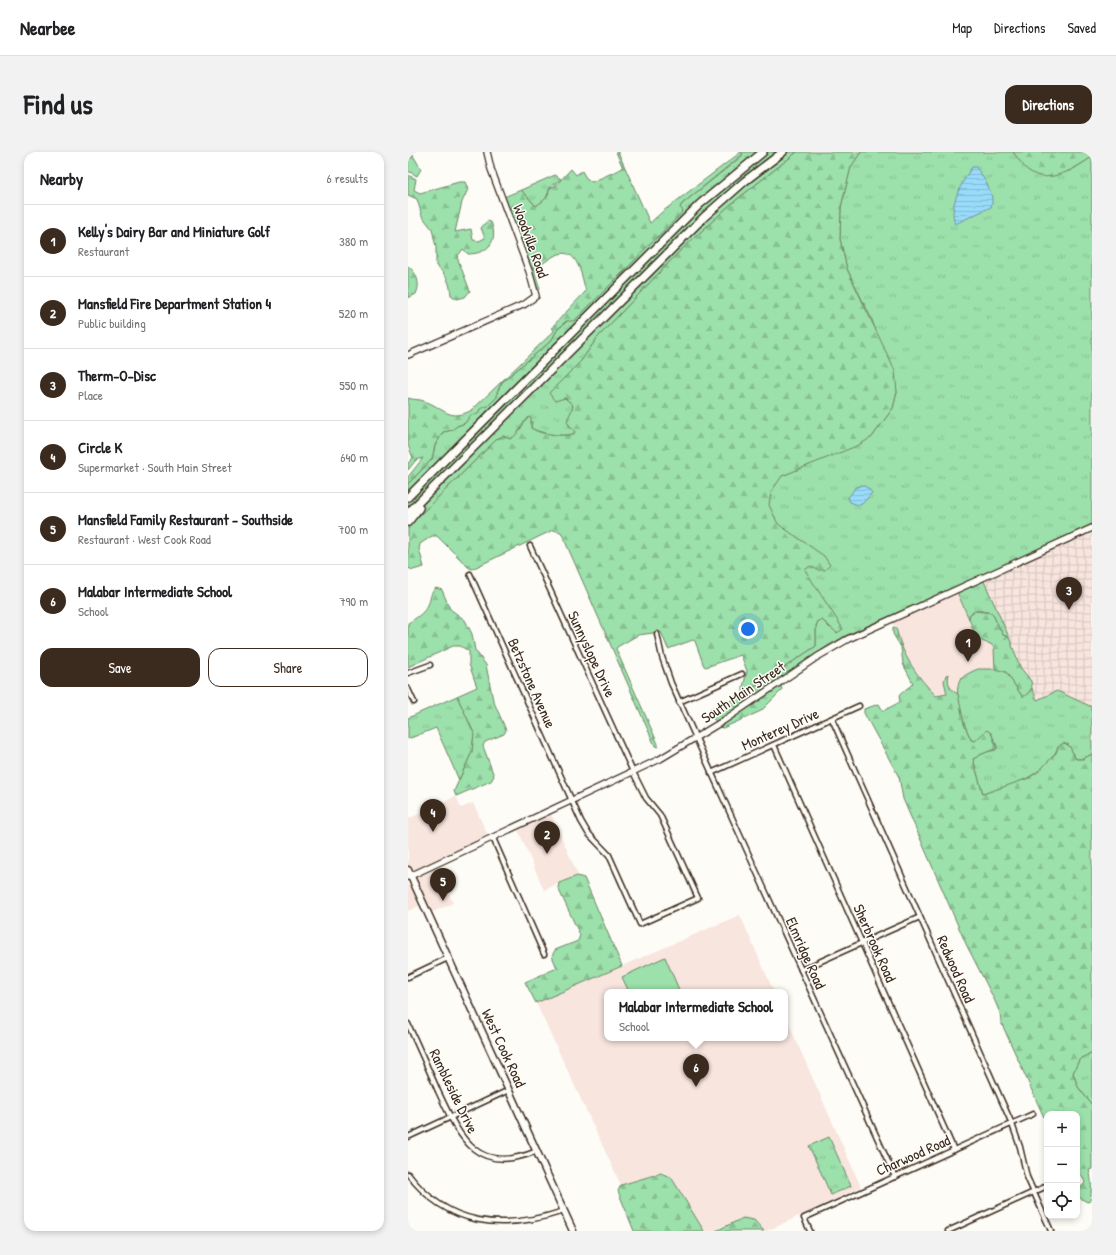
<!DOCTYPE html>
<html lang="en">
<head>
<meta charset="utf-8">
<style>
	:root { --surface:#fff; --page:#f2f2f2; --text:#202124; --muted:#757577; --line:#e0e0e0; --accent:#3b2a1e }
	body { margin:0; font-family:"Patrick Hand",sans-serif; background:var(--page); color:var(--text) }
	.controls { position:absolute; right:12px; bottom:12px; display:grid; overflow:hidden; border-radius:8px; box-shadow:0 2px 6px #0003 }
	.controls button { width:36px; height:36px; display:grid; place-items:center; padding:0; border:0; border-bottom:1px solid var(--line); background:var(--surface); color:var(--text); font:20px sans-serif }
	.you { position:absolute; left:340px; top:477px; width:14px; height:14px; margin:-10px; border:3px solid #fff; border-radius:50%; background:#1a73e8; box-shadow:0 0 0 6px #1a73e833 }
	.badge { display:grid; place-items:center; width:26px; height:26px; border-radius:50%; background:var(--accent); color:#fff; font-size:13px; font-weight:700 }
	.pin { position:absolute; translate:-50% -33px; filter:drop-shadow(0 1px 2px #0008) }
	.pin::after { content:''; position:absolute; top:21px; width:14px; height:12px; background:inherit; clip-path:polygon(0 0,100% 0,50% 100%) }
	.popup { position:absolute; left:196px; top:837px; width:184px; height:52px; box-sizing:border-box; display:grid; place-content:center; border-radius:8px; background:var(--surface); filter:drop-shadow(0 1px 3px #0005); font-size:13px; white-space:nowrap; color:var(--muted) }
	.popup b { font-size:15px; color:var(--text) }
	.popup::after { content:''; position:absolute; left:50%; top:100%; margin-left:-8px; border:8px solid transparent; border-top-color:var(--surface) }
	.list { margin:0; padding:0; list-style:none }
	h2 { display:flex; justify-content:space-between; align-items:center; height:52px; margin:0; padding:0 16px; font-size:17px }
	h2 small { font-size:13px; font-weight:400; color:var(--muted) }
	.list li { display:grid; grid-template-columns:26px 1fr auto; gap:12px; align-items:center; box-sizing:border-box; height:72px; padding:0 16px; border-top:1px solid var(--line) }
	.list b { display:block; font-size:15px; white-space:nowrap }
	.list p { margin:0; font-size:13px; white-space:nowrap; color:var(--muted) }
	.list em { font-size:13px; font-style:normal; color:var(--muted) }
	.actions { display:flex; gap:8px; padding:12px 16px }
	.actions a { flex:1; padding:9px 0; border:1px solid var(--accent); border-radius:12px; text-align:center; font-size:14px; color:var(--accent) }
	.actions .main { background:var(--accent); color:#fff }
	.icon { flex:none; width:22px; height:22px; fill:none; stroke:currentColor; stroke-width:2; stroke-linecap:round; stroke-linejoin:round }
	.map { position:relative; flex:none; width:684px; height:1079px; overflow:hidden; border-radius:12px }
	header { display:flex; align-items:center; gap:24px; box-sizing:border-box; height:56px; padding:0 20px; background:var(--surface); border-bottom:1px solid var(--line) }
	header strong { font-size:19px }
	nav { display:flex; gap:22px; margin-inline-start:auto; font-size:14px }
	.intro { display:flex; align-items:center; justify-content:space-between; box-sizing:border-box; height:96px; padding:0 24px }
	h1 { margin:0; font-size:28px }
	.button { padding:10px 18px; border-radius:12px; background:var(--accent); color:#fff; font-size:14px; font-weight:700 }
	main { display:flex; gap:24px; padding:0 24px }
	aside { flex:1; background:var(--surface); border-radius:12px; box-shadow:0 2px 6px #0003 }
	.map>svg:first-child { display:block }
	.built { fill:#f7e5de }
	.industrial { fill:url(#industrial-grid) }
	.grass { fill:url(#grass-tufts); stroke:#6c8564 }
	.forest { fill:url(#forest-firs); stroke:#6c8564 }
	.pitch { fill:#9ce0ab; stroke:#6c8564 }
	.water { fill:url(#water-rules); stroke:#7394a2 }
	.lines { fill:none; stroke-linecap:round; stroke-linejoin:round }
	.minor-casing { stroke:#3b2a1e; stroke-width:7 }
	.tertiary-casing { stroke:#3b2a1e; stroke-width:8 }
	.secondary-casing { stroke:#3b2a1e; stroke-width:9 }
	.trunk-casing { stroke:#3b2a1e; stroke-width:10 }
	.minor { stroke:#fdfcf7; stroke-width:4 }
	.tertiary { stroke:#fdfcf7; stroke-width:5.5 }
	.secondary { stroke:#fdfcf7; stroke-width:6 }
	.trunk { stroke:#fdfcf7; stroke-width:7 }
	.labels { text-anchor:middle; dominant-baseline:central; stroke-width:3; stroke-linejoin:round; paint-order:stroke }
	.street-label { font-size:15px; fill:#3b2a1e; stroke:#fdfcf7 }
</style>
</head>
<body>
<header>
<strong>Nearbee</strong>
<nav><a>Map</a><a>Directions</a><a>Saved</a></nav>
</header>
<div class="intro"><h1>Find us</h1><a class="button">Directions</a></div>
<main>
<aside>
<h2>Nearby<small>6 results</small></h2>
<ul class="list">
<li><span class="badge">1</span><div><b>Kelly's Dairy Bar and Miniature Golf</b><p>Restaurant</p></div><em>380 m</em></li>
<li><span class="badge">2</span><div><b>Mansfield Fire Department Station 4</b><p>Public building</p></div><em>520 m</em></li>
<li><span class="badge">3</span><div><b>Therm-O-Disc</b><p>Place</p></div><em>550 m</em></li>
<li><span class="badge">4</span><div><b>Circle K</b><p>Supermarket · South Main Street</p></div><em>640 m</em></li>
<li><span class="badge">5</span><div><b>Mansfield Family Restaurant - Southside</b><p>Restaurant · West Cook Road</p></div><em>700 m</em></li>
<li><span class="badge">6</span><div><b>Malabar Intermediate School</b><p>School</p></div><em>790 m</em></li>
</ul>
<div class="actions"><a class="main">Save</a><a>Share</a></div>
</aside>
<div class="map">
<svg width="684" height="1079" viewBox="0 0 684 1079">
	<defs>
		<pattern id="industrial-grid" width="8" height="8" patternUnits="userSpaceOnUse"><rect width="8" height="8" fill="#f7e5de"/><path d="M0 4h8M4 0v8" fill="none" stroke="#d5c5be"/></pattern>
		<pattern id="grass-tufts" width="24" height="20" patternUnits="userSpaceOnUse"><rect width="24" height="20" fill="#9ce0ab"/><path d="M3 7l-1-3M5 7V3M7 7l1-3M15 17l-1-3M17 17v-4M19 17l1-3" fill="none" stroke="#87c093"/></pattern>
		<pattern id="forest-firs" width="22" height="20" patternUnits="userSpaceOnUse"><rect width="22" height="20" fill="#9ce0ab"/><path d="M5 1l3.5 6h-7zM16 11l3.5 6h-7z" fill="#87c093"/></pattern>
		<pattern id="water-rules" width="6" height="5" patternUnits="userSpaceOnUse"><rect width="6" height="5" fill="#98dbfa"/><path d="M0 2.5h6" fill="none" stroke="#84bcd6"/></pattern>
	</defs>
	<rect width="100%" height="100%" fill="#fdfcf7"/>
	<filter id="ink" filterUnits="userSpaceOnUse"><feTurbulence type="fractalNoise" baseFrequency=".025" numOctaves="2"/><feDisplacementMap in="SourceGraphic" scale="8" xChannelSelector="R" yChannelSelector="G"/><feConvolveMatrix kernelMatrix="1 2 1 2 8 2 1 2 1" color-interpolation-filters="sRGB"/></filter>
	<g filter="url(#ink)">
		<!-- built -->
		<g class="built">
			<path d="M549,440l19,45 9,6 6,1 3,4 1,21h-6l-32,16 1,9 -7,-4 -4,-8 2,-6 -5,5 3,13 -11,2 -17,-18 -10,-14 -17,-43z"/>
			<path d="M48,644l5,12 12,-5 17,37 -55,25 18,38 -25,11 -5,-10 -15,7v-92z"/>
			<path d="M143,662l27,61 -34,15 -26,-60z"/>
			<path d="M332,763l34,77h-167v46h178v-22l76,171 -94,44h-3l-10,-11 -11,-2 -27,13h-12l-33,-54 -7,-5 -43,13 -85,-182z"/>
		</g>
		<!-- industrial -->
		<path class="industrial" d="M684,378v177l-35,-16 -20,9 -6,-19 -11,-14 -37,-88z"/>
		<!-- grass -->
		<g class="grass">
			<path d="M333,0h56l-67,53 -51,47 -81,85 -17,24 -16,37 8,7 -1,8 -4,5 1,8 6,6c-7,7 -36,1 -44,-4l1,-7 -8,1 -7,14 -7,3 -7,-3 -6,3 -84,83 -5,7v-45l24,-25 3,-13 8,-14 9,-2 5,-4 8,-3c6,-12 22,-17 32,-26v-5l5,-10 49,-41 6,-11 65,-56 24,-27 22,-19 14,-24 60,-48z"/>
			<path d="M453,0h152l16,19h41l22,-14v369l-245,109 -18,10 -112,77 -9,-7 2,-5 31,-14 75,-50v-20l2,-5 4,-1 8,8 -70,-114 8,-32 104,-45 21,-29 4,-16 -25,-72 -25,-51 -7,-30 1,-32 10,-41z"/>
			<path d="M147,23l6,4 -9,6 -7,15 -9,6 -15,-16z"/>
			<path d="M575,427l26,58 -6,-2 -11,-22 -14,-3 -8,4 -1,5 -12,-27z"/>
			<path d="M570,517h23l5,3 16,24 7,-2 3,-6 5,12 20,-9 35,16v47l-9,5h-7l-8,-15 -10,3c-10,27 -49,41 -75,47l-10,-35 13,-7 10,-2 1,-4 -6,-13 -16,8 -4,-1c-6,-13 -21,-51 -9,-62 4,-4 11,-7 16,-9z"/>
			<path d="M49,544l17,37 -2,19 -13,28 -23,-52 -28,11v-21z"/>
			<path d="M684,900v53l-14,-18 -5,-14 6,-13z"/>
			<path d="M421,985l22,49 -20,9 -22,-49z"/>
		</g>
		<!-- forest -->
		<g class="forest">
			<path d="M0,0h3l10,17 -4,7 -9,-5z"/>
			<path d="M208,0h2l32,71 12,-11 79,-60 2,2 -61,50 -2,3 3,4c-14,17 -32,29 -45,46l-64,64h-8l-9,9 -6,11 -49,41 -5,10v5l-9,9 -8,3 -2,5 -7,1 -6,8 -8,3 -5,4 -9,2 -8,13 -3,14 -24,25v-7l15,-19 -7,2 -8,10v-7l5,-5 -5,-13v-47c5,2 11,1 16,3 20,6 24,22 48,9l82,-79 -2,-4 34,-36c-4,-11 -7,-43 -27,-37 -8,2 -17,11 -24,15v4l5,16 -2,1 -34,-93 17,-7 15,16c7,-5 13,-8 13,-17l8,-5 14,-15 5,6 6,-4 4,7 6,4 31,-14z"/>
			<path d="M389,0h64l-10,15 -10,40 -1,32 7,30 48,102 2,21 -4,16 -21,29 -13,8 -77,31 -11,16 -2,13 9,19 46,32 6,9 -5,5h-7l-8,-4 -5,4 38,59 -6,4 -15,-13 -4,1 -2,5v20l-73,49v-8l4,-16 -6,-16 -35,12 -2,-1 -9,-25 -2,-1 -25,9 -7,-17 -23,3 -21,12 -1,2 42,95v3l-3,-1 -94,-214 -8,-2 -81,39 -4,-2 -31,-31h-5l-12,8 -1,5 5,18 -11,3 -5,-2v-39l5,-7 84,-83 6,-3 7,3c10,-5 11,-14 19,-22l2,1v10c10,7 29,8 42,7l2,-3 -8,-10c1,-6 5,-10 6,-17l-8,-7 -10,3 -6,-8 32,-32 17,-24 81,-85 51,-47z"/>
			<path d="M605,0h79v5c-17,11 -43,29 -63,14 -6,-4 -11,-13 -16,-19z"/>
			<path d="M0,23l8,4 -2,11 6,3 39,-11h6l3,7 -6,13 -7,30 16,-3 2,11 6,1 6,-3 -4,-10 6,-7 4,1c8,19 -3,32 -23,32l-5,-5 -6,8 13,34 -5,6 -8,2 -6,-4c-1,-13 -5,-21 -15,-29v-19l-4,-18 -10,-13 -5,-17 -9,-4z"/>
			<path d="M0,114c9,7 13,18 8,28l-8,4z"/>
			<path d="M28,436l6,2 8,19 15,11 7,14 3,16 11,15 7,35 13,30 -2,4 -19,8 -2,4 11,30 -3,5 -35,15 -2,-5 18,-39 2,-19 -17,-37 20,-9 -8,-23v-13l-9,-5h-7l-45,21v-44c7,-4 16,-10 20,-18 3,-6 2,-13 8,-17z"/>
			<path d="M567,459l17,2 11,22 6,2 11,30 11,14 1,7 -7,8h-3l-16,-24 -11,-3 -1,-21 -3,-4c-15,-2 -17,-13 -22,-25l1,-5z"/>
			<path d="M485,475l3,1c7,29 20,47 40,68l11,-2 -3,-13 2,-6 3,-1c-2,8 0,16 9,20l6,30 7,16 4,1 12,-11 4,3 6,15 -15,6 -9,5 10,35 46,-16 10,-7 17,-18 2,-6 5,-4c9,2 8,9 13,16h7l9,-5v298l-13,8 -6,13 5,14 14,18v64l-3,1c3,9 3,22 1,31l-3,1 -10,-6v-5l8,-8 -2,-6 -6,-6v-57h-30v10l-46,-102 -1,-9 -6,-14 -28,-55 -63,-145 -4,-22 -35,-64v-4l15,-5 4,7 17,-9 -1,-6c3,-5 10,-8 14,-13l-10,-19 -2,-17 -8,-13z"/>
			<path d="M373,532l1,6 -21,21 -38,17 -5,-1z"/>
			<path d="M169,724l7,2 38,88 -86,37 -11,-21 32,-14 -5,-12 3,-6 23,-9 2,-6 -22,-47 1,-5z"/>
			<path d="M253,1021l10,4 33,54h-70l-16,-40 3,-6z"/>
			<path d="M335,1066l11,2 10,11h-48z"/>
		</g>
		<!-- pitch -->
		<path class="pitch" d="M257,805l15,35h-51l-7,-15z"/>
		<!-- water -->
		<g class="water">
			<path d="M564,15h4c7,10 20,28 15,40l-36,17c-7,-18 7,-42 17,-57z"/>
			<path d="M454,333l6,3 4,5 -10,11 -4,1 -8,-3 -2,-4 7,-10z"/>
		</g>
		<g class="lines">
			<defs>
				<g id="minor">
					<path d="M62,422l111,247 7,12 21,22 31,69 58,-26 -38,-83 -14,-17 -13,-26 -103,-226"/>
					<path d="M249,482l5,23 9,26 224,494"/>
					<path d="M0,521l22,-8"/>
					<path d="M0,537l6,13"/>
					<path d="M271,550l63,-28"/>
					<path d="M424,567l180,405 8,23 7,30 24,54"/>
					<path d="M366,593l180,405"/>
					<path d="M303,621l148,-67"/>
					<path d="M85,686l51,116"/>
					<path d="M393,818l119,-53"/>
					<path d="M0,825l40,-19"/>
					<path d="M0,872c10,22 20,44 30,67 22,47 38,85 99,60"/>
					<path d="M0,985l101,-47"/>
					<path d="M0,1022c40,53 95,57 156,37"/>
					<path d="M402,1079l-6,-13 229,-104"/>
					<path d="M540,1079l99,-45"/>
				</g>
				<g id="tertiary">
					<path d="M0,203l117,-51 11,-8 -7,-25 -38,-102 -4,-17"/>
					<path d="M0,725l252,-118 63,-38 94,-64 31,-18 244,-111"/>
				</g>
				<path id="secondary" d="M0,718l165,361"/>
				<g id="trunk">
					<path d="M0,345l292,-293 63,-52"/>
					<path d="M0,361l296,-296 41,-36 38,-29"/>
					<path d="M0,370l11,-14"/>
				</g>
			</defs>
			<!-- minor casing -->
			<use href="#minor" class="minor-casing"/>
			<!-- tertiary casing -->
			<use href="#tertiary" class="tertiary-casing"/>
			<!-- secondary casing -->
			<use href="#secondary" class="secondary-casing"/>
			<!-- trunk casing -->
			<use href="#trunk" class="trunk-casing"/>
			<!-- minor -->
			<use href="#minor" class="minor"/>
			<!-- tertiary -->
			<use href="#tertiary" class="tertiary"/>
			<!-- secondary -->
			<use href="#secondary" class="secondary"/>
			<!-- trunk -->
			<use href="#trunk" class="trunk"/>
		</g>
	</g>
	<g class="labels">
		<!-- street labels -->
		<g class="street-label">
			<text transform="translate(123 89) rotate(70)">Woodville Road</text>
			<text transform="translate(184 502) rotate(65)">Sunnyslope Drive</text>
			<text transform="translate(124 531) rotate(66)">Betzstone Avenue</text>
			<text transform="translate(335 540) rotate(-34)">South Main Street</text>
			<text transform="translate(372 577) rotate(-24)">Monterey Drive</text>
			<text transform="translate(467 791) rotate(66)">Sherbrook Road</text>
			<text transform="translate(398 801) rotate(66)">Elmridge Road</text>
			<text transform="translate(548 817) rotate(66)">Redwood Road</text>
			<text transform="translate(96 896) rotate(65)">West Cook Road</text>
			<text transform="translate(46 939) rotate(64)">Rambleside Drive</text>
			<text transform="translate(505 1003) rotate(-24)">Charwood Road</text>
		</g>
	</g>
</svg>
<div class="controls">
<button>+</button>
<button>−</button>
<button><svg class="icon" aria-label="locate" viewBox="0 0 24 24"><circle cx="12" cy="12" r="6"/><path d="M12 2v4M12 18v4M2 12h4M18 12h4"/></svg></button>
</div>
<div class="you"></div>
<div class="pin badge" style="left:560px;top:510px">1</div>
<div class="pin badge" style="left:139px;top:702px">2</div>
<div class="pin badge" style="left:661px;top:458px">3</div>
<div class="pin badge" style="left:25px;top:680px">4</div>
<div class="pin badge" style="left:35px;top:749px">5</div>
<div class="pin badge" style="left:288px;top:935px">6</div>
<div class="popup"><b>Malabar Intermediate School</b>School</div>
</div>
</main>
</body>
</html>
